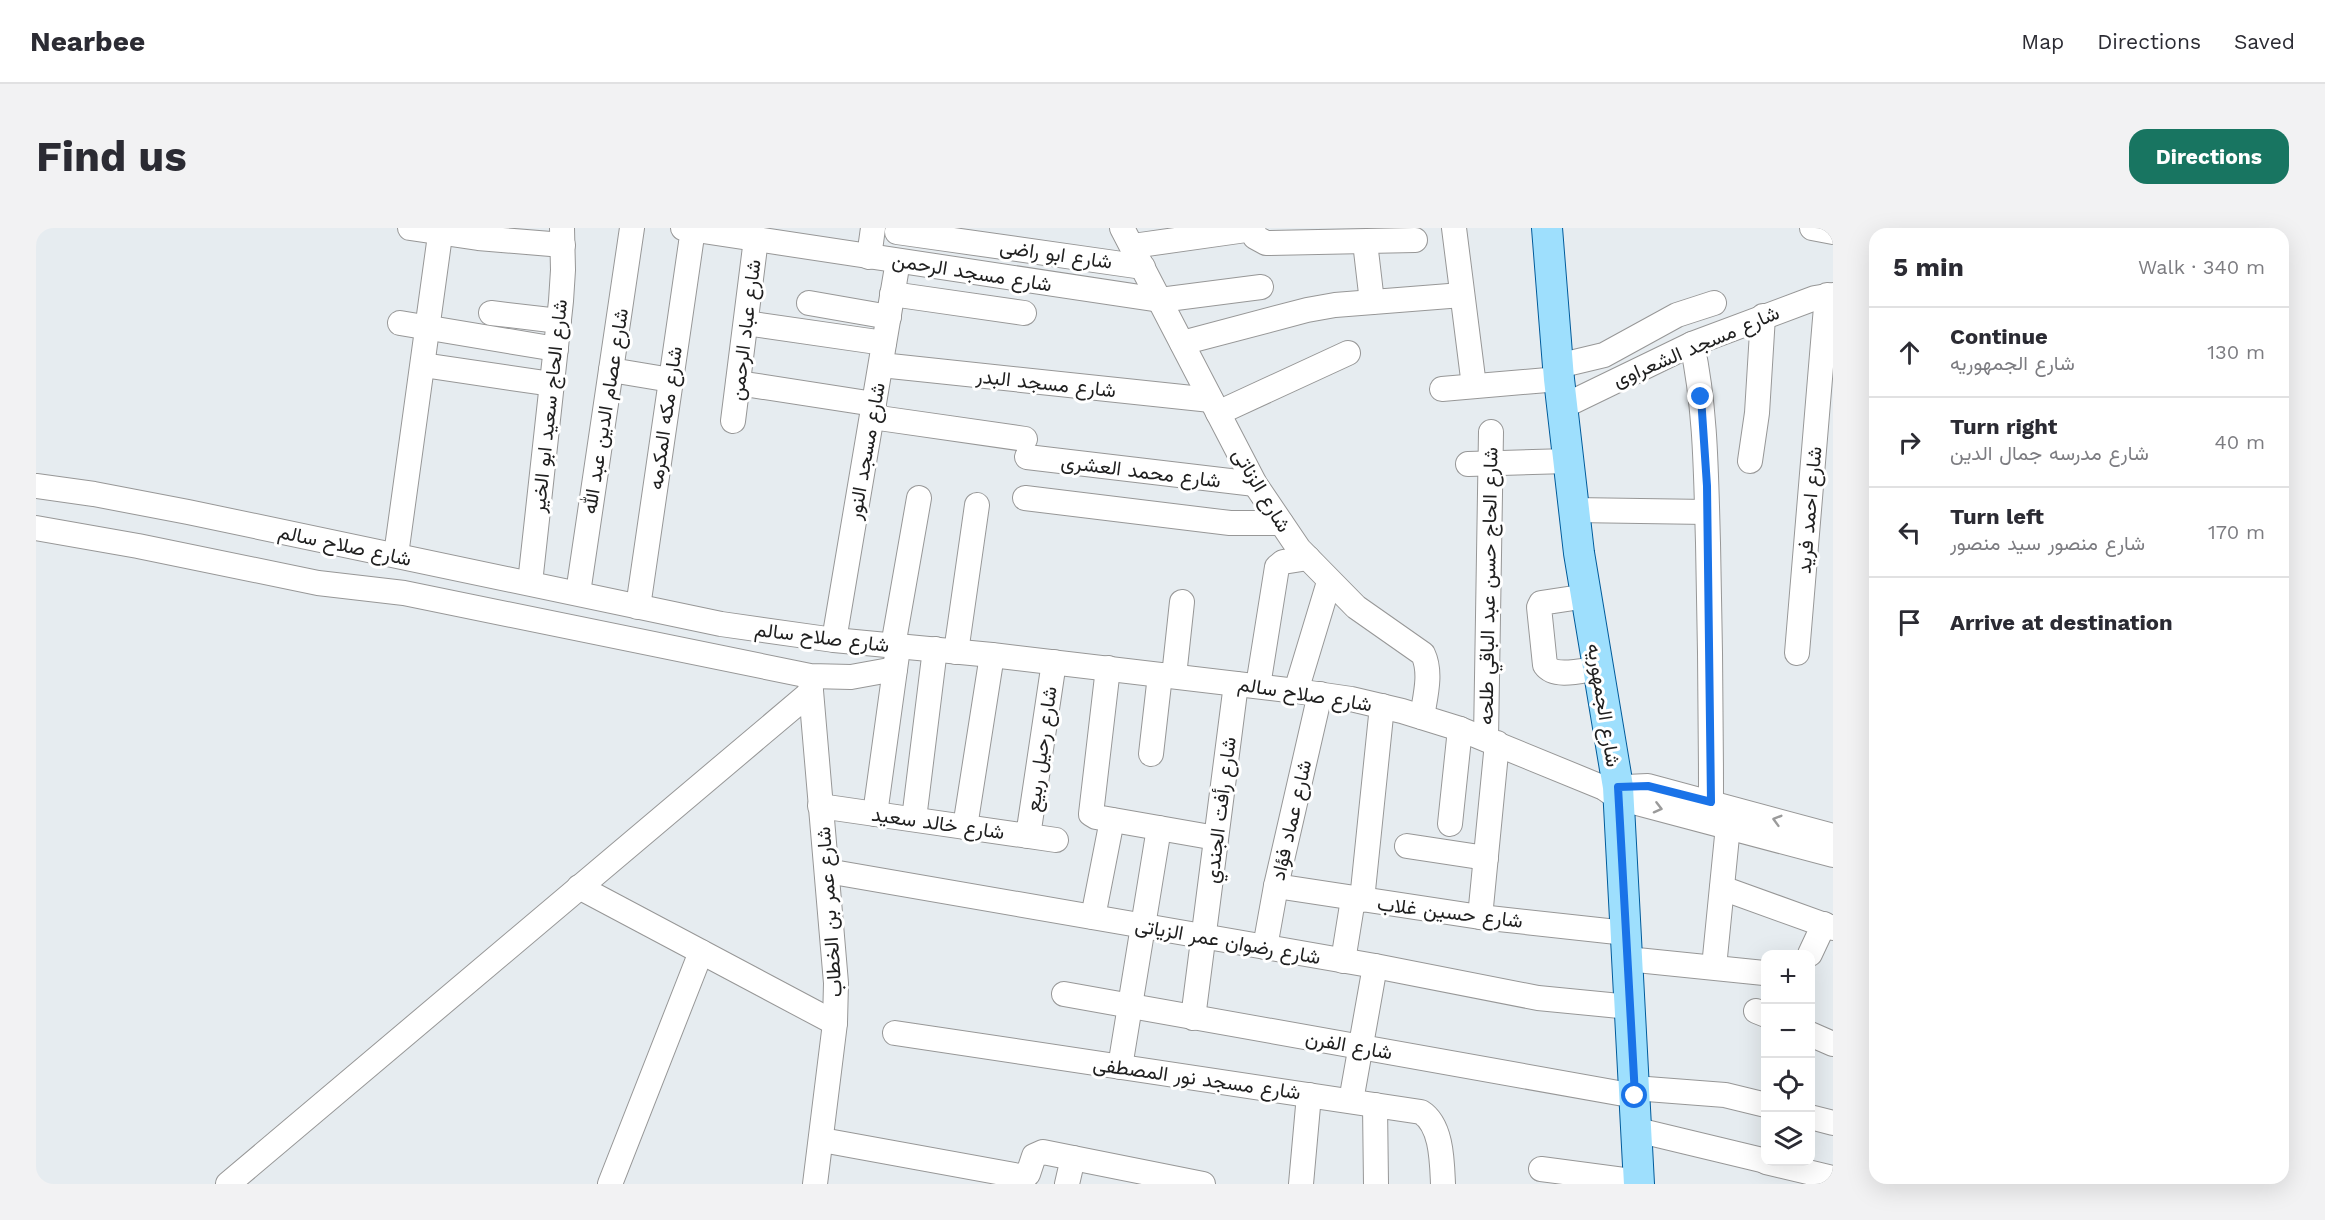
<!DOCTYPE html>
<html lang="en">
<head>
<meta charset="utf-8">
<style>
	:root { --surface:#fff; --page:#f2f2f3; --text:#2b2b33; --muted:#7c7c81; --line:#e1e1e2; --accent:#187561 }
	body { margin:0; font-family:"Work Sans",Vazirmatn,sans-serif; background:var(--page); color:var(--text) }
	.controls { position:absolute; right:18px; bottom:18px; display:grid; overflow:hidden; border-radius:12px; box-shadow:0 6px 24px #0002 }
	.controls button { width:54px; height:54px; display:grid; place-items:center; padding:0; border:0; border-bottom:2px solid var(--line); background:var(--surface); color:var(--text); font:30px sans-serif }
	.stop { position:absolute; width:18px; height:18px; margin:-14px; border:4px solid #1a73e8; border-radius:50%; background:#fff }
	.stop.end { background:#1a73e8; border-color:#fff; box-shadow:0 2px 6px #0008 }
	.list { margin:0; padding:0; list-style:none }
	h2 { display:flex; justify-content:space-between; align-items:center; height:78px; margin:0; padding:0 24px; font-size:26px }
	h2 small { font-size:20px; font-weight:400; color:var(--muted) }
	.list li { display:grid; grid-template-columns:39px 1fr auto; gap:18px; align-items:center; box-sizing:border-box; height:90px; padding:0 24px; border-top:2px solid var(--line) }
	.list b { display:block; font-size:22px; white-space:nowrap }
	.list p { margin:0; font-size:20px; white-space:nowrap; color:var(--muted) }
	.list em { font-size:20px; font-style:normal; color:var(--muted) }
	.icon { flex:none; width:33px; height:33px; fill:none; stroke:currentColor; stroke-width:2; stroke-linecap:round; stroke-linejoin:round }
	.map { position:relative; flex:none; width:1797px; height:956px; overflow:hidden; border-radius:18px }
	header { display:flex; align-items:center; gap:36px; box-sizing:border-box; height:84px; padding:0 30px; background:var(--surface); border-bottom:2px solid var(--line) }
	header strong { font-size:28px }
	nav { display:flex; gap:33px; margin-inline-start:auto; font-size:21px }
	.intro { display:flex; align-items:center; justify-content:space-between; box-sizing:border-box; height:144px; padding:0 36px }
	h1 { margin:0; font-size:42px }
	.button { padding:15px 27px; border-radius:18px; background:var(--accent); color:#fff; font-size:21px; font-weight:700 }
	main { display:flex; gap:36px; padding:0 36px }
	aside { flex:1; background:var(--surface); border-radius:18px; box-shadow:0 6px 24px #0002 }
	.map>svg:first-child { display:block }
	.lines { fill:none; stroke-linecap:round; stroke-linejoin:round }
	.minor-casing { stroke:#979797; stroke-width:26 }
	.major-casing { stroke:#005b9b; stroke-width:32 }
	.minor { stroke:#fff; stroke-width:24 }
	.major { stroke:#9edffd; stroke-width:30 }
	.oneway { stroke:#9b9b9b }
	.route { stroke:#1a73e8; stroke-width:8 }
	.labels { text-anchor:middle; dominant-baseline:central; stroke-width:6; stroke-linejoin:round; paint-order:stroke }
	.street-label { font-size:20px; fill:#202020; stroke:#fff }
</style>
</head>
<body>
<header>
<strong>Nearbee</strong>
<nav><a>Map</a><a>Directions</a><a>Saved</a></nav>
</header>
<div class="intro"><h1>Find us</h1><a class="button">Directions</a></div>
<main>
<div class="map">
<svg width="1797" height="956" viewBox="0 0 1797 956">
	<rect width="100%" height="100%" fill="#e6ecf0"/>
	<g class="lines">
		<defs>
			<g id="minor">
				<path d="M374,0l68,10 85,7"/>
				<path d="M647,0l477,72 101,-13"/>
				<path d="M1086,0l133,256 44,65 57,58 67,47c9,19 2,43 -1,63"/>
				<path d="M1217,0l2,9 11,6 149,-3"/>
				<path d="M1418,0l20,158"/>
				<path d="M1776,0l21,4"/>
				<path d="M861,4l246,35"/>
				<path d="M1329,14l7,60"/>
				<path d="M1097,18l120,-17"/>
				<path d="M833,29l4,-29"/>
				<path d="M856,66l132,19"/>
				<path d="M773,75l80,14"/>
				<path d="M455,85l68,8"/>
				<path d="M364,95l156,26"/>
				<path d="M710,95l138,20"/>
				<path d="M1146,115l125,-33 28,-5 127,-10"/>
				<path d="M1656,116c14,65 14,132 16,199 2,86 3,173 3,259"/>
				<path d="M387,137l129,19"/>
				<path d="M845,137l330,35"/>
				<path d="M1522,138l46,-11 73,-40 37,-12"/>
				<path d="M575,142l60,10"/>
				<path d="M702,155l136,21"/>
				<path d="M1406,161l117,-10"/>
				<path d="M1526,179l130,-63 123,-46 18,-3"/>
				<path d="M1182,185l130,-60"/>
				<path d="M836,189l153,22"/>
				<path d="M697,193l23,-182"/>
				<path d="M991,229l228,27"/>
				<path d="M1714,233l7,-48 6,-97"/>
				<path d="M1432,236l100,-3"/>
				<path d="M0,258l58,8 94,18 533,112 113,16 158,15 304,36 55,8 51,12 58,18 144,59 14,10 215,57"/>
				<path d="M989,270l205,25h51"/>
				<path d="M1538,282l133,2"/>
				<path d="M0,300l102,18 180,37 86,10 406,83 41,1 44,-8"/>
				<path d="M360,327l45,-327"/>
				<path d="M494,355l31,-282 2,-31 -1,-42"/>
				<path d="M542,365l54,-365"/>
				<path d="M1551,368l-46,7 -2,4 6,58c10,14 38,5 53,3"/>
				<path d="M602,379l55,-378"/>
				<path d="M798,412l64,-379"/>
				<path d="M857,418l26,-148"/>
				<path d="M920,424l21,-147"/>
				<path d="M1761,425l30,-358"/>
				<path d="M1072,440l-17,146 5,3 120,21"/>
				<path d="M1138,448l8,-74"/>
				<path d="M774,451l26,304 -1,40 -20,161"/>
				<path d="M1222,458l19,-119 6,-5 25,-4"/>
				<path d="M1260,463l33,-109"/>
				<path d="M1450,511l5,-307"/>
				<path d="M1115,526l9,-79"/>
				<path d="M1568,560l44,-2 185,50"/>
				<path d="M784,578l236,34"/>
				<path d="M839,586l22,-159"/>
				<path d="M878,591l21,-170"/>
				<path d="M1414,596l10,-95"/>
				<path d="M929,599l27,-172"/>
				<path d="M992,608l26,-174"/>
				<path d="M1371,618l79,12"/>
				<path d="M791,643l548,95 163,32 92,9"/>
				<path d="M1240,658l204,31 146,16"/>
				<path d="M543,659l256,136"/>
				<path d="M1686,660l111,40"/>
				<path d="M1326,672l20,-194"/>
				<path d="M1057,689l19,-97"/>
				<path d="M1444,689l17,-174"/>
				<path d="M1229,719l11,-61 44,-192"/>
				<path d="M1774,726l14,-30"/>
				<path d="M1591,731l137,14"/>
				<path d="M1307,733l10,-62"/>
				<path d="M1678,739l14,-141"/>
				<path d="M1028,766l571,102"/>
				<path d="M1720,783l10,4"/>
				<path d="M1157,790l43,-334"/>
				<path d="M859,805l526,79c21,13 21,50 22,72"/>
				<path d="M1774,806l23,10"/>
				<path d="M1084,839l39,-239"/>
				<path d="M1598,860l91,7 41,10"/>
				<path d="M1315,873l24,-135"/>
				<path d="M1339,877l1,79"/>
				<path d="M1774,889l23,6"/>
				<path d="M1601,902l129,31"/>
				<path d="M786,912l197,36 9,-2 6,-18 9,-4 160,32"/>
				<path d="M1730,934l67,16"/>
				<path d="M1505,941l98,13"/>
				<path d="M192,956l583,-492"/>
				<path d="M574,956l91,-232"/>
				<path d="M1031,956l6,-26"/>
				<path d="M1265,956l8,-89"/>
			</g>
			<path id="major" d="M1511,0l12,151 20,174 39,234 21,397"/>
		</defs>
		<!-- minor casing -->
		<use href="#minor" class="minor-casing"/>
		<!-- major casing -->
		<use href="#major" class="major-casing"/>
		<!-- minor -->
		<use href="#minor" class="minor"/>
		<!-- major -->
		<use href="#major" class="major"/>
	</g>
	<!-- one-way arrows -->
	<defs><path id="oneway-chevron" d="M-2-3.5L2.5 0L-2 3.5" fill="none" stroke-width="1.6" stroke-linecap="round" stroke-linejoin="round" transform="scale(1.5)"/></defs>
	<g class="oneway">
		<use href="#oneway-chevron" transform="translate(1622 580) rotate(14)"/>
		<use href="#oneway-chevron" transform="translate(1741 592) rotate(-164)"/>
	</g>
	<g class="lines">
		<!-- route -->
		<path class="route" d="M1599,868l-17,-309 30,-1 63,16 -4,-316 -6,-89"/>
	</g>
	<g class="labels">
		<!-- street labels -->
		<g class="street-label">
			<text transform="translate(1020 26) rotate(8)">شارع ابو راضى</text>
			<text transform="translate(936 44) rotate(9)">شارع مسجد الرحمن</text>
			<text transform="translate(709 102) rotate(-83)">شارع عباد الرحمن</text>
			<text transform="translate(1660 118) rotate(-23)">شارع مسجد الشعراوى</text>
			<text transform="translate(1010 155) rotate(6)">شارع مسجد البدر</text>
			<text transform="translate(513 178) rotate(-84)">شارع الحاج سعيد ابو الخير</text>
			<text transform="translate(569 183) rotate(-81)">شارع عصام الدين عبد الله</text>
			<text transform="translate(629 190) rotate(-82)">شارع مكه المكرمه</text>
			<text transform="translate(830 223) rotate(-80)">شارع مسجد النور</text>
			<text transform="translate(1105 243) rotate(7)">شارع محمد العشرى</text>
			<text transform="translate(1226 262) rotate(59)">شارع الزناتى</text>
			<text transform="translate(1773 282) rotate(-85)">شارع احمد فريد</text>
			<text transform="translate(309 317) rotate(12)">شارع صلاح سالم</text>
			<text transform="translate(1452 358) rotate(-89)">شارع الحاج حسن عبد الباقي طلحه</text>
			<text transform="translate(786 409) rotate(7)">شارع صلاح سالم</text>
			<text transform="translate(1269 466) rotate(9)">شارع صلاح سالم</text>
			<text transform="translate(1568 477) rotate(81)">شارع الجمهوريه</text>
			<text transform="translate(1005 521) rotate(-82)">شارع رحيل ربيع</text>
			<text transform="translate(1184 582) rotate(-83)">شارع رأفت الجندي</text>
			<text transform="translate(1255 592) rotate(-77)">شارع عماد فؤاد</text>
			<text transform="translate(902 595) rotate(8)">شارع خالد سعيد</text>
			<text transform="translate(793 684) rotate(-94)">شارع عمر بن الخطاب</text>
			<text transform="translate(1414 684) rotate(7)">شارع حسين غلاب</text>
			<text transform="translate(1192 713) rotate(10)">شارع رضوان عمر الزياتى</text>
			<text transform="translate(1313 817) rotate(10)">شارع الفرن</text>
			<text transform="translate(1161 850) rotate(8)">شارع مسجد نور المصطفى</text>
		</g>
	</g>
</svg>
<div class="controls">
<button>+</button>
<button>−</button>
<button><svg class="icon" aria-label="locate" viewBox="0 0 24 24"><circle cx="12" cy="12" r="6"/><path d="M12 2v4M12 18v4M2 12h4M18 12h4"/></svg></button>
<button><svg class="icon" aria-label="layers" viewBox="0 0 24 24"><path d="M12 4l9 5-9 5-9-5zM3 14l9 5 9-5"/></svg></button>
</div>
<div class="stop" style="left:1599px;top:868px"></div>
<div class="stop end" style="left:1665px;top:169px"></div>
</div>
<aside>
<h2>5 min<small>Walk · 340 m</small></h2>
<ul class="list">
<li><svg class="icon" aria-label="ahead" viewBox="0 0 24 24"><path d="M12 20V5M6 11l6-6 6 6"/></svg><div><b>Continue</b><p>شارع الجمهوريه</p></div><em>130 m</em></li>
<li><svg class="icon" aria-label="right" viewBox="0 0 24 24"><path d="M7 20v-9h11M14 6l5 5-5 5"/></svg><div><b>Turn right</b><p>شارع مدرسه جمال الدين</p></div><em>40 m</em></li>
<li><svg class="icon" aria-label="left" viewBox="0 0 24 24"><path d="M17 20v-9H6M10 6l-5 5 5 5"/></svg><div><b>Turn left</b><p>شارع منصور سيد منصور</p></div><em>170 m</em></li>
<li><svg class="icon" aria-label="arrive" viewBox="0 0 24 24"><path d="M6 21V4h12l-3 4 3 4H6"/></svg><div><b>Arrive at destination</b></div></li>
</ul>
</aside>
</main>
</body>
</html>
